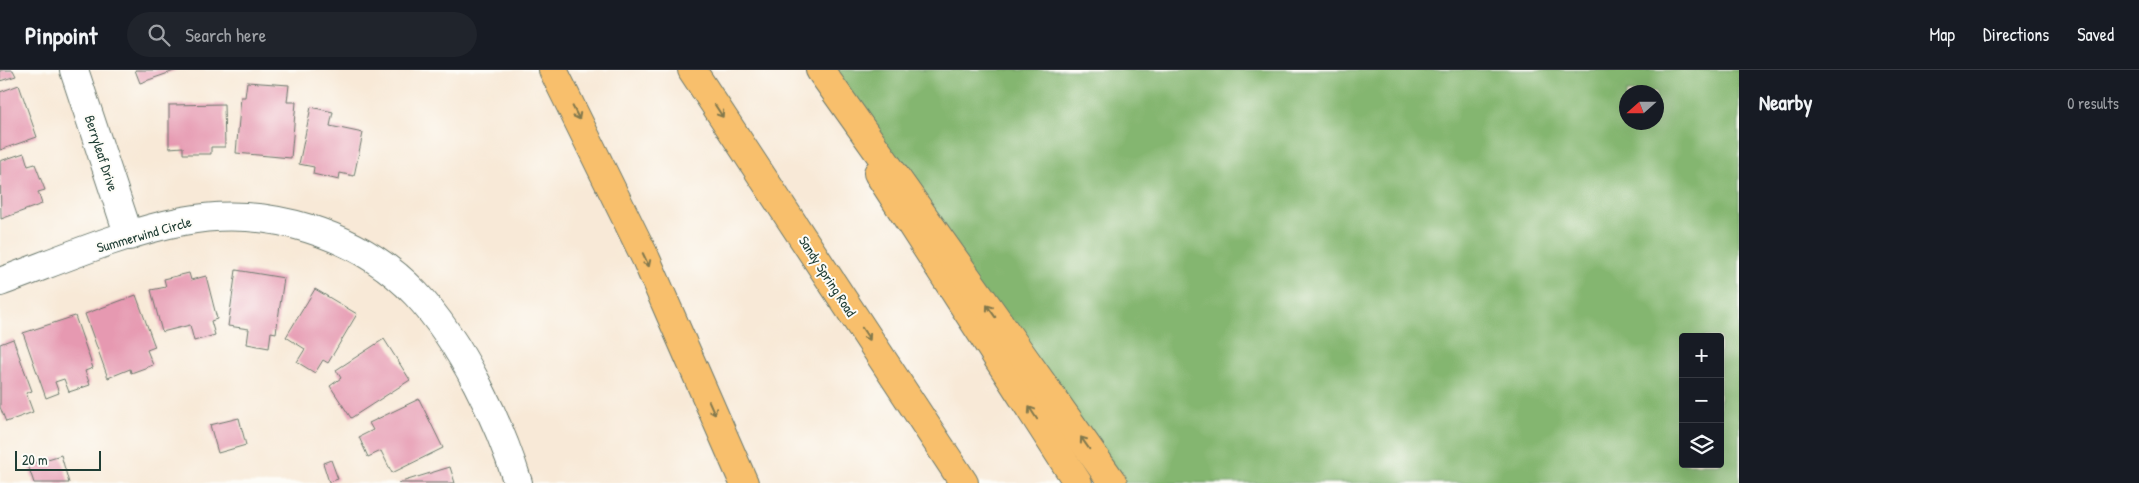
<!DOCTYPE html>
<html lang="en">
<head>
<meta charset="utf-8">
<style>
	:root { --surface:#171b24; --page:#20242c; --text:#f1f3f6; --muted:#9ea1a6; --line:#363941 }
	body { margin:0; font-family:"Patrick Hand",sans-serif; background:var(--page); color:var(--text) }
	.controls { position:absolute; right:15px; bottom:15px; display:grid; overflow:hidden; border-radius:5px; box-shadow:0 5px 20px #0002 }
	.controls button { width:45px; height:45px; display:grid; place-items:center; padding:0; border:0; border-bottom:1px solid var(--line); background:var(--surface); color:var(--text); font:25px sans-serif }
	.compass { position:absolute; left:1619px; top:15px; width:45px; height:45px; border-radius:50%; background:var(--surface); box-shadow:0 5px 20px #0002; rotate:249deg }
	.scale { position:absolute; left:15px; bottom:12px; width:86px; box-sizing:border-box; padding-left:5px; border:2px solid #1f3d34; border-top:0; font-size:14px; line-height:18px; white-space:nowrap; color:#1f3d34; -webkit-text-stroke:4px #fdfcf7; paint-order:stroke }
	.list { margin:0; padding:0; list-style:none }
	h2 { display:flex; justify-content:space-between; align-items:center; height:65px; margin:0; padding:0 20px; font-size:21px }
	h2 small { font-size:16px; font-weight:400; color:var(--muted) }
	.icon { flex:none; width:28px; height:28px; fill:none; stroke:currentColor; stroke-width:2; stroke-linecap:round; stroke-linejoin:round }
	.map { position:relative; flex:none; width:1739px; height:413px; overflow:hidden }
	header { display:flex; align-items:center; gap:30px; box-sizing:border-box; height:70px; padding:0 25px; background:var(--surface); border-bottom:1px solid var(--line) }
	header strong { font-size:24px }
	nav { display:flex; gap:28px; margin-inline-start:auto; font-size:18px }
	.search { width:350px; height:45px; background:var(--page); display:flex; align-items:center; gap:12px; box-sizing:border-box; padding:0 18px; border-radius:28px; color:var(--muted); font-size:19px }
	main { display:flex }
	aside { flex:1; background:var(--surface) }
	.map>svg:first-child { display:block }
	.forest { fill:#84b66f; stroke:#527a52; fill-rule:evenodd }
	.building { fill:#e699b1 }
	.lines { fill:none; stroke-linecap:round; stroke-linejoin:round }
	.minor-casing { stroke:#6b796d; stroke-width:30 }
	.primary-casing { stroke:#6b796d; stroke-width:30 }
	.motorway-casing { stroke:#6b796d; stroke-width:30 }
	.minor { stroke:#fff; stroke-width:28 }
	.primary { stroke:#f8bf6c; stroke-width:28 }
	.motorway { stroke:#f8bf6c; stroke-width:28 }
	.oneway { stroke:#81784d }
	.labels { text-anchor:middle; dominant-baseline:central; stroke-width:4; stroke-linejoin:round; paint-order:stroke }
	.street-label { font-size:14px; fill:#1f3d34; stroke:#fdfcf7 }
</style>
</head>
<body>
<header>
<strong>Pinpoint</strong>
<div class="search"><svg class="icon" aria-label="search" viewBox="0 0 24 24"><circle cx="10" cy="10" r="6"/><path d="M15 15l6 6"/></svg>Search here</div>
<nav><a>Map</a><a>Directions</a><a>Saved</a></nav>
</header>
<main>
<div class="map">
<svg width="1739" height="413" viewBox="0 0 1739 413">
	<rect width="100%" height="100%" fill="#fdfcf7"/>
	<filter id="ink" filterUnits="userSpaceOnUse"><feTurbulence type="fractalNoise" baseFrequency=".02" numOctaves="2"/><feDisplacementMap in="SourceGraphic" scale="10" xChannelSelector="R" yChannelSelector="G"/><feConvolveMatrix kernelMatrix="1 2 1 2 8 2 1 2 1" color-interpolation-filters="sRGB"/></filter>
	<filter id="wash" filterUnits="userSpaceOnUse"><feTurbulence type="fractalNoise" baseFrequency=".0096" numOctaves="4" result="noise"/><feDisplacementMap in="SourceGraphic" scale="20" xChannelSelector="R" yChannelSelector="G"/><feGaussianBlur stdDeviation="1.12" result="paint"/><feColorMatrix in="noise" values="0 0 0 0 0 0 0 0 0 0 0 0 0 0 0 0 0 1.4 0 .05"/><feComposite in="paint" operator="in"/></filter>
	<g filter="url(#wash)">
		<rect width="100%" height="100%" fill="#f8e9d7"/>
		<!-- forest -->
		<path class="forest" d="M820,0h919v413h-626zM1626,22h30v30h-30zM1683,267h37v127h-37z"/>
		<g id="blocks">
			<!-- building -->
			<g class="building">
				<path d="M0,0h13l3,6 -16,5z"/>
				<path d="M135,0h42l-37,13z"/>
				<path d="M247,12l42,3 -2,17h9l-5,56 -55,-5 5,-56h4z"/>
				<path d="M19,15l18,52 -37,13v-58z"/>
				<path d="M224,34l1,43h-14v7h-28v-7l-14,1v-43z"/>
				<path d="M311,37l22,5 -3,14 33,7 -9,43 -14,-3 -1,7 -26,-6 1,-7 -15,-3z"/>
				<path d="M24,83l4,13 7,-2 10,26 -7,2 4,12 -41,15 -1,-58z"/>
				<path d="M236,200l48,8 -8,55 -5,-1 -2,16 -22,-4 2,-15 -21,-3z"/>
				<path d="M189,203l2,7 15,-4 11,43 -6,2 4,14 -21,6 -4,-16 -28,7 -11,-42 15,-3 -2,-8z"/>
				<path d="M315,219l42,25 -29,49 -5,-3 -8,13 -18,-11 8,-13 -19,-12z"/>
				<path d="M136,225l19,52 -8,3 6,15 -22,8 -1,-4 -22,9 -23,-64z"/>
				<path d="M75,246l18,52 -8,3 5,14 -21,7 -5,-13 -9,3 4,11 -13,5 -23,-65z"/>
				<path d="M13,269l19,52 -6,2 7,19 -27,10 -6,-15v-63z"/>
				<path d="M384,269l26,41 -59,38 -21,-32 11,-8 -5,-8z"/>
				<path d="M419,329l24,49 -51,25 -11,-22 -13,6 -9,-20 14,-7 -4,-7z"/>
				<path d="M239,348l7,27 -28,8 -8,-28z"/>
				<path d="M61,385l8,28h-35l-6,-18z"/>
				<path d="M331,390l7,19 -9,3 -6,-19z"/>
				<path d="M450,397l5,16h-57z"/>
			</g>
		</g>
	</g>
	<g filter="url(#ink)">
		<use href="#blocks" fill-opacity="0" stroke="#6b796d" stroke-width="1"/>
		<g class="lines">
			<defs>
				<g id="minor">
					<path d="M74,0l55,166"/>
					<path d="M0,212c60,-22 121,-49 183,-61 83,-16 175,12 233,73 45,48 83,127 102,189"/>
				</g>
				<g id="primary">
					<path d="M692,0l272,413"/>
					<path d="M878,103l200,310"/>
				</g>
				<g id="motorway">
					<path d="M553,0l93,189 98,224"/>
					<path d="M820,0l293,413"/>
				</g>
			</defs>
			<!-- minor casing -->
			<use href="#minor" class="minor-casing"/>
			<!-- primary casing -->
			<use href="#primary" class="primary-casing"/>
			<!-- motorway casing -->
			<use href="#motorway" class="motorway-casing"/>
			<!-- minor -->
			<use href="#minor" class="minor"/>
			<!-- primary -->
			<use href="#primary" class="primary"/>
			<!-- motorway -->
			<use href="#motorway" class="motorway"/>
		</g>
		<!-- one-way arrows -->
		<defs><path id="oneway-shaft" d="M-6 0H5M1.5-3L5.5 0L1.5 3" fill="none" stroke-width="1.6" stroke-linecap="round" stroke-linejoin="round" transform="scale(1.25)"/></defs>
		<g class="oneway">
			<use href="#oneway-shaft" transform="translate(719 41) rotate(57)"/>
			<use href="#oneway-shaft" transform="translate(576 43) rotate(63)"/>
			<use href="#oneway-shaft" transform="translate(646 190) rotate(65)"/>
			<use href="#oneway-shaft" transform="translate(991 241) rotate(-125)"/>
			<use href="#oneway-shaft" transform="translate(866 264) rotate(57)"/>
			<use href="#oneway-shaft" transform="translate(712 338) rotate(66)"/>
			<use href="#oneway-shaft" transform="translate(1033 343) rotate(-123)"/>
			<use href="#oneway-shaft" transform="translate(1085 373) rotate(-125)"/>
		</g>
	</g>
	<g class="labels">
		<!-- street labels -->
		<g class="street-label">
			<text transform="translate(102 83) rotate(72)">Berryleaf Drive</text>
			<text transform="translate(144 164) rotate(-16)">Summerwind Circle</text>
			<text transform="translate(828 206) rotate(57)">Sandy Spring Road</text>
		</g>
	</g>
</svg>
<div class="controls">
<button>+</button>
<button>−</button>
<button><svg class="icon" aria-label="layers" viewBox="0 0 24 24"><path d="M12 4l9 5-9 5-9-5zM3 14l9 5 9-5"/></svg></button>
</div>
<svg class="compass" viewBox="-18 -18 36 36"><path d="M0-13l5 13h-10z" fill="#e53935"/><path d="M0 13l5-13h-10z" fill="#9ea1a6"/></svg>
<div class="scale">20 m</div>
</div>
<aside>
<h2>Nearby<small>0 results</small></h2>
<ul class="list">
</ul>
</aside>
</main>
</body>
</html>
